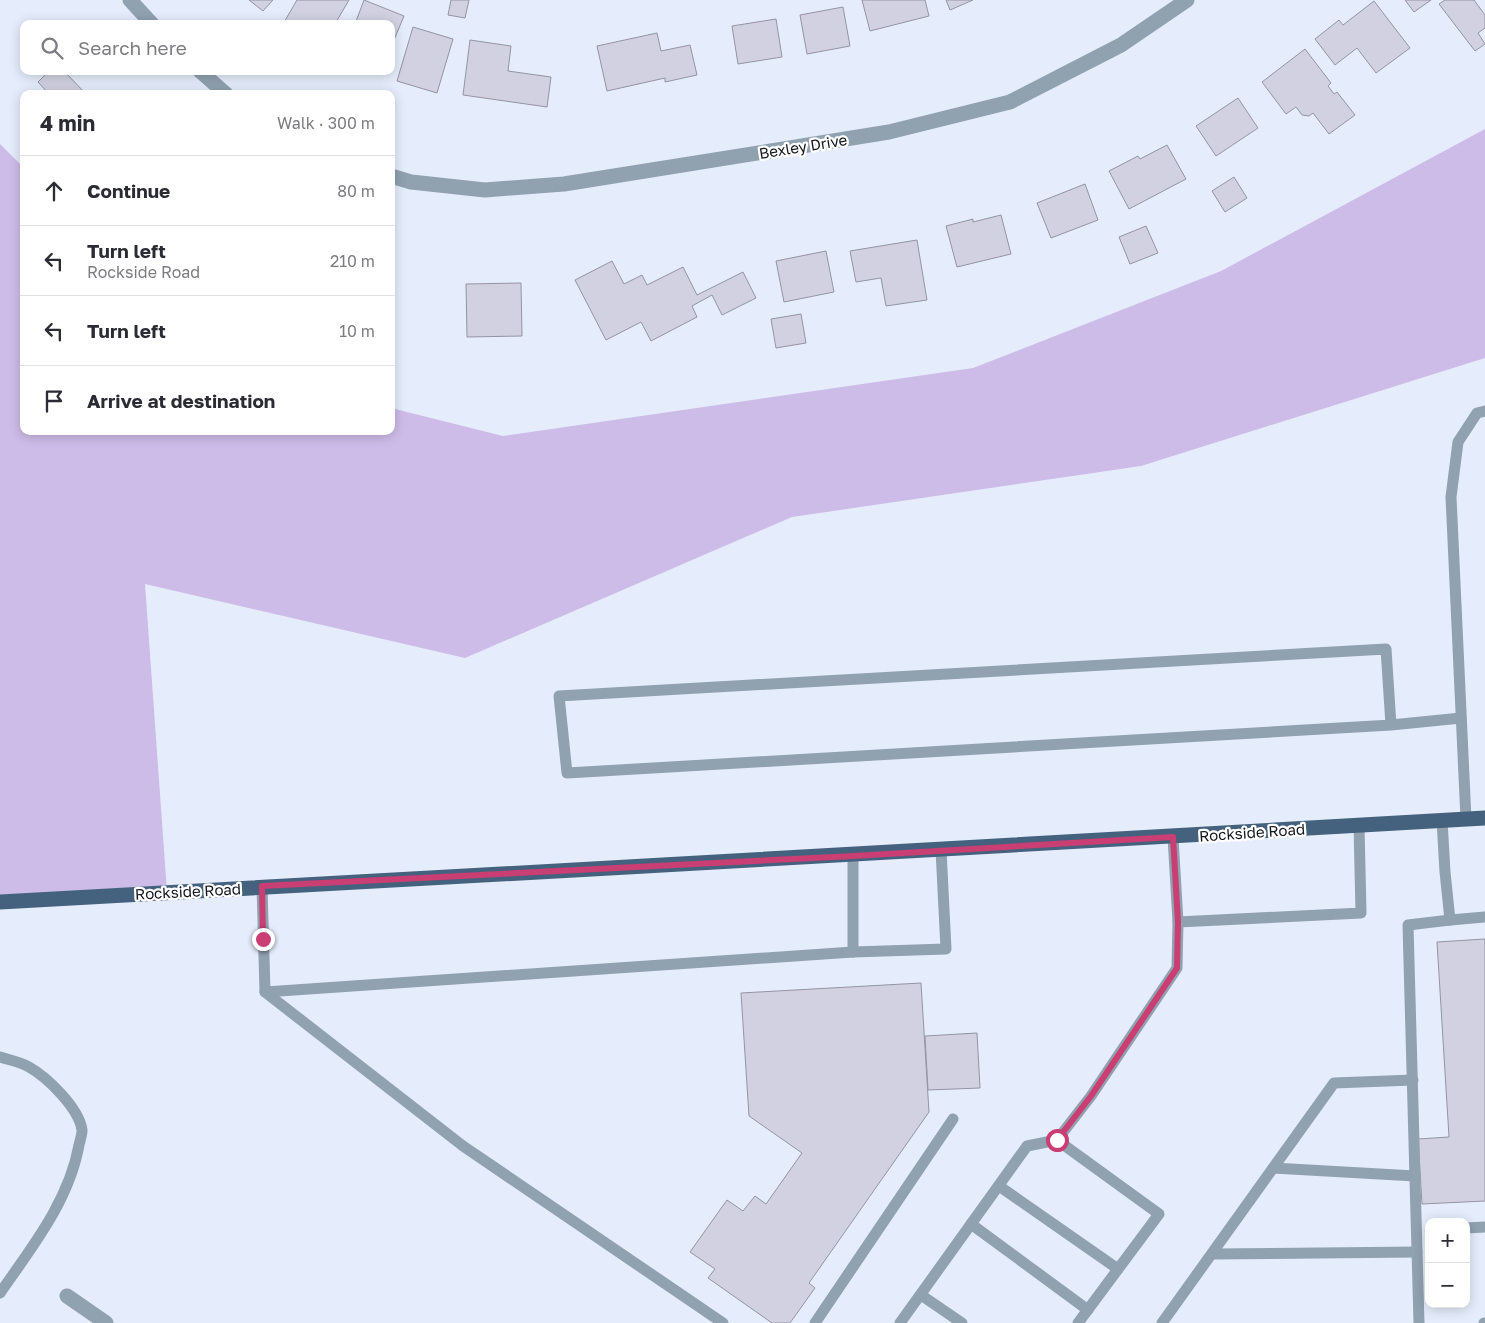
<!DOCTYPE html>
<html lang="en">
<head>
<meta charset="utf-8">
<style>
	:root { --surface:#fff; --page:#f2f2f3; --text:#2b2b33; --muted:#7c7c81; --line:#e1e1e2 }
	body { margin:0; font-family:"Golos Text",sans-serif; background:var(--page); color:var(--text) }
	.controls { position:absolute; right:15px; bottom:15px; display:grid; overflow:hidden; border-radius:10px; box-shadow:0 2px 12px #0003 }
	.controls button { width:45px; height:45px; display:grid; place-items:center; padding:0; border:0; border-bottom:1px solid var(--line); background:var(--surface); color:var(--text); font:25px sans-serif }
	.stop { position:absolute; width:15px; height:15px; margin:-11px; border:4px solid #c93e73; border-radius:50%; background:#fff }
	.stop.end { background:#c93e73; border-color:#fff; box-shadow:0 1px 5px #0008 }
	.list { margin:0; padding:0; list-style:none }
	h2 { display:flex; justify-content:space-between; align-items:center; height:65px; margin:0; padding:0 20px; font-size:21px }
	h2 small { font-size:16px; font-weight:400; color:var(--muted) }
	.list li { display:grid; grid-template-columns:32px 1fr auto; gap:15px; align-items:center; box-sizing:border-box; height:70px; padding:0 20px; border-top:1px solid var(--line) }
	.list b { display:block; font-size:19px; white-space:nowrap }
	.list p { margin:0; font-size:16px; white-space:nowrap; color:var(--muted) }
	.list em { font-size:16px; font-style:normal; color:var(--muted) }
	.icon { flex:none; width:28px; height:28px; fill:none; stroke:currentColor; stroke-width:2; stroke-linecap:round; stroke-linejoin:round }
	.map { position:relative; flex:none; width:1485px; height:1323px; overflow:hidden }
	.search { position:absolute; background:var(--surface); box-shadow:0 2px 12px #0003; left:20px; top:20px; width:375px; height:55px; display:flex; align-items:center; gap:12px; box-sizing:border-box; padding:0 18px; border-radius:10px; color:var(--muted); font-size:19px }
	.panel { position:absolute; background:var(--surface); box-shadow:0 2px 12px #0003; left:20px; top:90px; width:375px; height:345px; border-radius:10px }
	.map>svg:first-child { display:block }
	.green { fill:#cebce8 }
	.building { fill:#d1d1e2; stroke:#9394a3 }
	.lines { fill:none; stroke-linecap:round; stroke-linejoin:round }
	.lane { stroke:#90a1b0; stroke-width:11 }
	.street { stroke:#90a1b0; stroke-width:15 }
	.primary { stroke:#44627d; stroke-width:15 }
	.route { stroke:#c93e73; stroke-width:6 }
	.labels { text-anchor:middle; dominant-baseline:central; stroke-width:4.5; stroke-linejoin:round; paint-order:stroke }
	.street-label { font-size:15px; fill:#13161b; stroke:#fff }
</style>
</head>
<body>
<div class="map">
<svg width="1485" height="1323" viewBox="0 0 1485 1323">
	<rect width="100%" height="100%" fill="#e5edfc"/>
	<!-- green -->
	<path class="green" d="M1485,129v229l-344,108 -349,51 -327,141 -320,-74 22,308 -167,10v-758l24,24v263h367v-23l112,28 470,-68 248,-97z"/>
	<!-- building -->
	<g class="building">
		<path d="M249,0h24l-10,11z"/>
		<path d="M297,0h52l-14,24h-52z"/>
		<path d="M364,0l40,16 -13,31v-23h-36z"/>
		<path d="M451,0h18l-4,18 -17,-3z"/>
		<path d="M862,0h63l4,16 -59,15z"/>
		<path d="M946,0h27l-23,10z"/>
		<path d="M1405,0h26l-17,12z"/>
		<path d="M1445,0h29l11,15v13l-7,5 7,11 -10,7 -36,-47z"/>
		<path d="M1374,1l36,47 -34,25 -19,-25 -22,17 -20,-26 24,-19 4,5z"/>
		<path d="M843,7l7,39 -43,8 -7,-39z"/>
		<path d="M776,19l6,38 -44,7 -6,-38z"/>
		<path d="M413,27l40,12 -16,54 -40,-12z"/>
		<path d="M657,33l4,18 29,-6 7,30 -32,7v-4l-58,13 -10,-45z"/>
		<path d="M470,40l41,6 -3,25 43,6 -4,30 -84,-12z"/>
		<path d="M1305,49l26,34 -3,3 6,8 3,-2 18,23 -26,19 -16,-21 -4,3 -7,-1 -6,-8 -10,7 -24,-32z"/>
		<path d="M49,71h15l22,23h-37l-11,-12z"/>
		<path d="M1238,98l20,30 -42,28 -20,-30z"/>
		<path d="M1167,145l19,34 -57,30 -20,-38 29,-15 2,3z"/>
		<path d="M1234,177l13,21 -22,14 -13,-21z"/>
		<path d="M1085,184l13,36 -47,18 -14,-35z"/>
		<path d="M1001,215l10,39 -54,13 -11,-41 27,-7v3z"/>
		<path d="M1146,226l12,27 -28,11 -11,-27z"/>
		<path d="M917,240l10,60 -41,6 -5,-28 -25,4 -6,-31z"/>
		<path d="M826,251l8,41 -50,10 -8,-41z"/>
		<path d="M612,261l12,23 18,-9 5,10 36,-18 14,28 46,-23 13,26 -34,17 -10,-20 -20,11 5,11 -46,24 -10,-19 -35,18 -31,-60z"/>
		<path d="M521,283l1,53 -55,1 -1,-53z"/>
		<path d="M801,314l5,29 -30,5 -5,-29z"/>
		<path d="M1485,939v262l-63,3 -4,-65 31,-2 -12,-195z"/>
		<path d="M921,983l8,129 -120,171 6,5 -25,35h-18l-64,-45 7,-9 -25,-17 37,-52 16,11 12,-15 11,8 36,-51 -53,-37 -8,-123z"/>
		<path d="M977,1033l3,55 -52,2 -3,-54z"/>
	</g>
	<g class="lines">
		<!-- lane -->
		<g class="lane">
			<path d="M1391,725l-5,-76 -827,47 8,77 824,-48 70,-7"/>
			<path d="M1466,819l-15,-322 7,-55 19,-29 8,-2"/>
			<path d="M1442,820l3,52 5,48 35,-3"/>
			<path d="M853,856v96"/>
			<path d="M262,886l3,106 198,154 260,177"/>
			<path d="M1178,922l183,-9 -2,-88"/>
			<path d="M265,992l588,-40 93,-3 -5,-99"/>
			<path d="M0,1057c9,3 20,5 29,10 18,10 50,41 53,63 0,5 -2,11 -3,15 -10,56 -47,102 -79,148"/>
			<path d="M1057,1140l102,74 -81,109"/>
			<path d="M1273,1168l142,8"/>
			<path d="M999,1186l119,83"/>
			<path d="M971,1224l117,86"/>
			<path d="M1466,1228l19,-1"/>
			<path d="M1212,1254l205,-2"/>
			<path d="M921,1295l41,28"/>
			<path d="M815,1323l138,-204"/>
			<path d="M900,1323l127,-177 30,-6 34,-44 86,-128 1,-46 -5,-85"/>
			<path d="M1162,1323l172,-240 79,-3"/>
			<path d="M1419,1323l-11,-398 42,-5"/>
			<path d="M1484,1323h1"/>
		</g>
		<!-- street -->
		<g class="street">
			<path d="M130,0l22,24"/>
			<path d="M200,71l26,23"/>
			<path d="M391,176l20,6 74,8 79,-6 325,-52 121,-30 111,-57 66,-45"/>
			<path d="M67,1296l39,27"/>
		</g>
		<!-- primary -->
		<path class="primary" d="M0,902c495,-29 990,-53 1485,-84"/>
	</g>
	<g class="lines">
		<!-- route -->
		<path class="route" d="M263,939l-1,-53 591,-30 320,-19 5,85 -1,46 -86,128 -34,44"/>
	</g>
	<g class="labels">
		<!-- street labels -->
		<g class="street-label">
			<text transform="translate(803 146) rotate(-9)">Bexley Drive</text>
			<text transform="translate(1252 832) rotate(-4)">Rockside Road</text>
			<text transform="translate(188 891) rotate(-3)">Rockside Road</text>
		</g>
	</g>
</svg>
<div class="controls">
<button>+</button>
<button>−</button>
</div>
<div class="stop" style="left:1057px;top:1140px"></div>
<div class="stop end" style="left:263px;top:939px"></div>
<div class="search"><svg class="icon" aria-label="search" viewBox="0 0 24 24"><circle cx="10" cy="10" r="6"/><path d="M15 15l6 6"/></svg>Search here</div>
<section class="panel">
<h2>4 min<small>Walk · 300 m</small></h2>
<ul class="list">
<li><svg class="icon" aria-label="ahead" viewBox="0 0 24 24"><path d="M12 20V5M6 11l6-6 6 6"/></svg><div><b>Continue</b></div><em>80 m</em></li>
<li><svg class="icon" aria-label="left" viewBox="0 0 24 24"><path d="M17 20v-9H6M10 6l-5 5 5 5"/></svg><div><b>Turn left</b><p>Rockside Road</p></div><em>210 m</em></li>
<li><svg class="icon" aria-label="left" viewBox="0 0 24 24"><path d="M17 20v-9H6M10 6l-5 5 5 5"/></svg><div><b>Turn left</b></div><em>10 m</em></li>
<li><svg class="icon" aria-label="arrive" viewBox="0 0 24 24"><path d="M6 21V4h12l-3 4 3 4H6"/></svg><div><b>Arrive at destination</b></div></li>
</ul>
</section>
</div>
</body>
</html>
